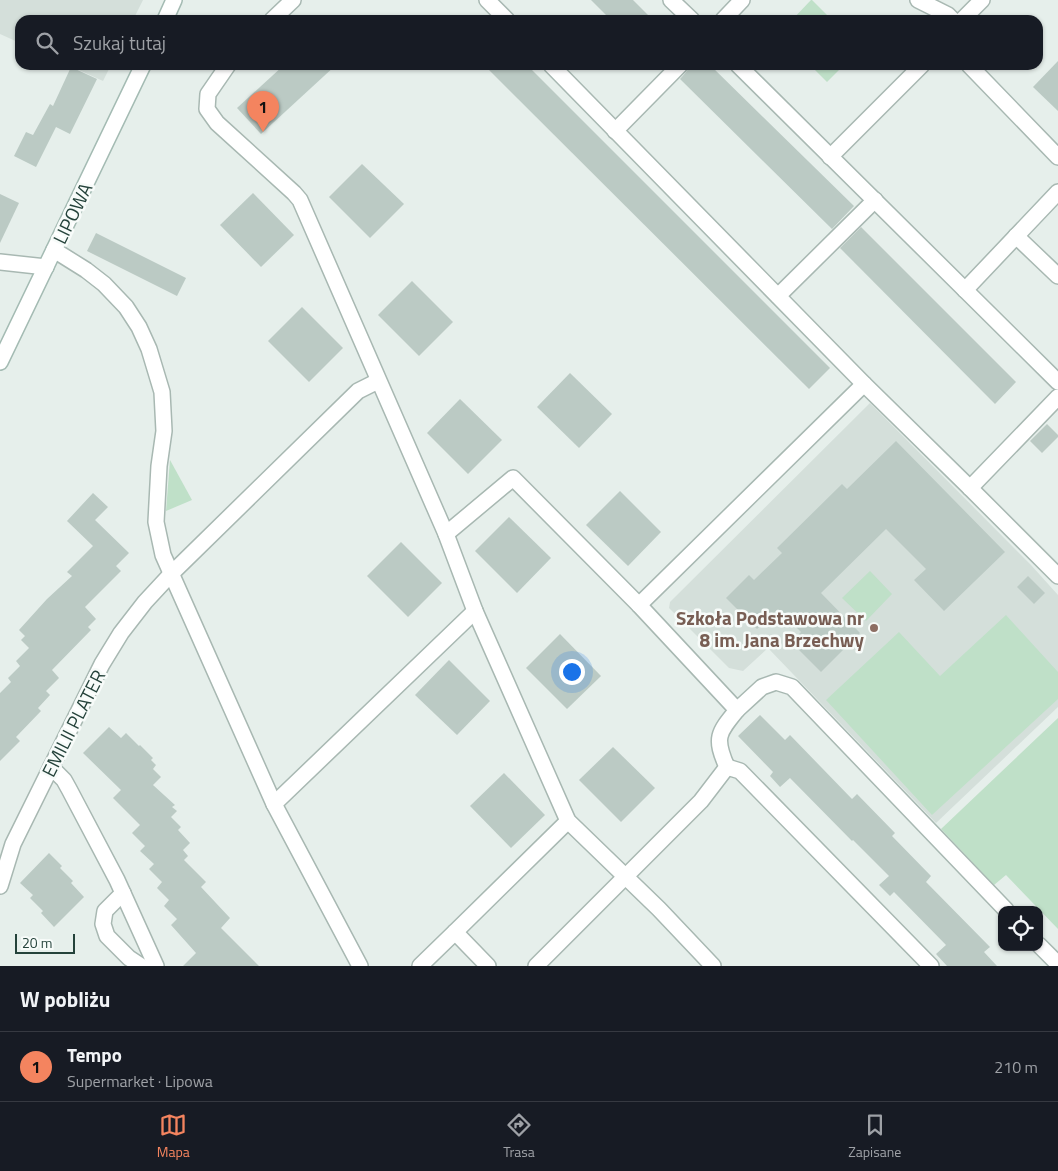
<!DOCTYPE html>
<html lang="pl">
<head>
<meta charset="utf-8">
<style>
	:root { --surface:#171b24; --page:#242831; --text:#f1f3f6; --muted:#9ea1a6; --line:#363941; --accent:#f4845f }
	body { margin:0; font-family:"Titillium Web",sans-serif; background:var(--page); color:var(--text) }
	.controls { position:absolute; right:15px; bottom:15px; display:grid; overflow:hidden; border-radius:10px; box-shadow:0 1px 4px #0004 }
	.controls button { width:45px; height:45px; display:grid; place-items:center; padding:0; border:0; border-bottom:1px solid var(--line); background:var(--surface); color:var(--text); font:25px sans-serif }
	.scale { position:absolute; left:15px; bottom:12px; width:60px; box-sizing:border-box; padding-left:5px; border:2px solid #24423a; border-top:0; font-size:14px; line-height:18px; white-space:nowrap; color:#24423a; -webkit-text-stroke:4px #f7fbf9; paint-order:stroke }
	.you { position:absolute; left:571px; top:671px; width:18px; height:18px; margin:-12px; border:4px solid #fff; border-radius:50%; background:#1a73e8; box-shadow:0 0 0 8px #1a73e833 }
	.badge { display:grid; place-items:center; width:32px; height:32px; border-radius:50%; background:var(--accent); color:#111; font-size:16px; font-weight:700 }
	.pin { position:absolute; translate:-50% -41px; filter:drop-shadow(0 1px 2px #0008) }
	.pin::after { content:''; position:absolute; top:26px; width:18px; height:15px; background:inherit; clip-path:polygon(0 0,100% 0,50% 100%) }
	.list { margin:0; padding:0; list-style:none }
	h2 { display:flex; justify-content:space-between; align-items:center; height:65px; margin:0; padding:0 20px; font-size:21px }
	h2 small { font-size:16px; font-weight:400; color:var(--muted) }
	.list li { display:grid; grid-template-columns:32px 1fr auto; gap:15px; align-items:center; box-sizing:border-box; height:70px; padding:0 20px; border-top:1px solid var(--line) }
	.list b { display:block; font-size:19px; white-space:nowrap }
	.list p { margin:0; font-size:16px; white-space:nowrap; color:var(--muted) }
	.list em { font-size:16px; font-style:normal; color:var(--muted) }
	.icon { flex:none; width:28px; height:28px; fill:none; stroke:currentColor; stroke-width:2; stroke-linecap:round; stroke-linejoin:round }
	.map { position:relative; flex:none; width:1058px; height:966px; overflow:hidden }
	.search { position:absolute; background:var(--surface); box-shadow:0 1px 4px #0004; left:15px; right:15px; top:15px; height:55px; display:flex; align-items:center; gap:12px; box-sizing:border-box; padding:0 18px; border-radius:15px; color:var(--muted); font-size:19px }
	.sheet { height:135px; background:var(--surface) }
	nav { display:flex; justify-content:space-around; align-items:center; box-sizing:border-box; height:70px; border-top:1px solid var(--line); background:var(--surface); font-size:14px; color:var(--muted) }
	nav a { display:grid; justify-items:center; gap:2px }
	nav .on { color:var(--accent) }
	.map>svg:first-child { display:block }
	.built { fill:#d4dfda }
	.green { fill:#bfe0c8 }
	.building { fill:#bbcac4 }
	.lines { fill:none; stroke-linecap:round; stroke-linejoin:round }
	.street-casing { stroke:#a8b8b2; stroke-width:18 }
	.secondary-casing { stroke:#a4bbb3; stroke-width:18 }
	.street { stroke:#fff; stroke-width:15 }
	.secondary { stroke:#fff; stroke-width:15 }
	.education-dot { fill:#8d6e63; stroke:#f7fbf9; stroke-width:2 }
	.labels { text-anchor:middle; dominant-baseline:central; stroke-width:5; stroke-linejoin:round; paint-order:stroke }
	.street-label { font-size:19px; fill:#24423a; stroke:#f7fbf9 }
	.education-label { font-size:19px; font-weight:bold; fill:#785e54; stroke:#f7fbf9; text-anchor:end }
</style>
</head>
<body>
<div class="map">
<svg width="1058" height="966" viewBox="0 0 1058 966">
	<rect width="100%" height="100%" fill="#e6efeb"/>
	<!-- built -->
	<g class="built">
		<path d="M0,0h143l-10,20h-113v23l-20,-9z"/>
		<path d="M68,65h43l-8,16z"/>
		<path d="M870,403l161,162 27,30v112l-122,116 -168,-175 -25,23 -14,-3 -60,-60 1,-6z"/>
	</g>
	<!-- green -->
	<g class="green">
		<path d="M811,0h1l20,20h-40z"/>
		<path d="M810,65h34l-17,17z"/>
		<path d="M170,460l22,40 -26,11z"/>
		<path d="M870,571l22,23 -26,27 -24,-23z"/>
		<path d="M1006,615l52,57v27l-126,116 -106,-115 73,-68 41,44z"/>
		<path d="M1058,718v211l-52,-54 -12,10 -53,-56z"/>
	</g>
	<!-- building -->
	<g class="building">
		<path d="M591,0h42l20,20h-42z"/>
		<path d="M1058,61v50l-25,-24z"/>
		<path d="M284,65h52l-75,69 -24,-26z"/>
		<path d="M484,65h43l303,303 -21,21z"/>
		<path d="M689,65h21l144,141 -22,23 -152,-150 7,-8z"/>
		<path d="M71,67l26,12 -27,55 -14,-7 -20,40 -22,-11 12,-24 7,3 17,-31 3,2z"/>
		<path d="M362,164l42,40 -34,34 -41,-41z"/>
		<path d="M253,193l41,42 -33,32 -41,-42z"/>
		<path d="M0,194l19,9 -19,40z"/>
		<path d="M861,227l155,155 -21,22 -155,-156z"/>
		<path d="M96,233l90,45 -9,18 -90,-45z"/>
		<path d="M412,281l41,41 -34,34 -41,-41z"/>
		<path d="M302,307l41,41 -34,34 -41,-41z"/>
		<path d="M570,373l42,41 -33,34 -42,-41z"/>
		<path d="M460,399l42,41 -34,34 -41,-41z"/>
		<path d="M1047,424l11,11v2l-16,16 -12,-12z"/>
		<path d="M896,441l109,111 -61,59 -30,-31 12,-11 -40,-40 -65,64 39,40 -39,39 -30,-30 10,-10 -23,-23 -21,20 -31,-31 23,-23 5,5 28,-27 -5,-5 65,-64 5,5z"/>
		<path d="M620,491l41,41 -33,34 -42,-41z"/>
		<path d="M93,493l15,14 -13,13 34,33 -13,13 5,5 -36,36 11,12 -8,8 3,3 -39,40 7,8 -13,13 4,4 -12,13 3,3 -25,26 4,4 -20,20v-68l11,-11 -3,-4 12,-12 -4,-5 13,-13 -8,-8 4,-4 -6,-6 28,-31 25,-23 -5,-4 26,-26 -26,-25z"/>
		<path d="M509,517l42,41 -34,35 -42,-42z"/>
		<path d="M401,542l41,41 -34,34 -41,-41z"/>
		<path d="M1028,576l17,17 -11,11 -17,-17z"/>
		<path d="M560,634l41,42 -34,33 -41,-41z"/>
		<path d="M449,660l41,41 -33,34 -42,-40z"/>
		<path d="M760,715l25,25 5,-5 62,64 5,-5 38,39 -3,3 39,40 -5,6 64,65 -6,5 13,14h-50l-11,-12 10,-9 -52,-53 -4,4 -11,-11 10,-9 -36,-36 -1,1 -62,-63 -10,9 -10,-11 3,-4 -35,-36z"/>
		<path d="M109,727l12,11 5,-5 13,13 1,-1 13,13 -2,2 5,5 -3,4 8,8 -8,8 22,20 -3,2 5,4 -6,6 10,10 -3,3 12,13 -7,7 5,6 -4,4 22,22 -5,5 29,31 -9,10 38,38h-76l13,-13 -25,-28 6,-6 -13,-13 5,-6 -12,-12 5,-6 -13,-13 5,-5 -14,-13 5,-5 -13,-13 8,-8 -27,-27 8,-8 -38,-37z"/>
		<path d="M613,747l42,41 -34,34 -42,-42z"/>
		<path d="M504,773l41,42 -34,33 -41,-42z"/>
		<path d="M49,853l13,13 -2,2 13,13 -2,2 13,14 -30,30 -13,-14 2,-2 -13,-13 3,-3 -13,-12z"/>
	</g>
	<g class="lines">
		<defs>
			<g id="street">
				<path d="M487,0l20,20"/>
				<path d="M671,0l21,20"/>
				<path d="M918,0l30,15 5,5"/>
				<path d="M272,20l21,-20"/>
				<path d="M723,20l19,-20"/>
				<path d="M962,20l20,-20"/>
				<path d="M228,65l-20,29 -1,15 10,14 77,70 6,7 146,334 29,77 93,210 91,88 54,57"/>
				<path d="M551,65l313,319 106,104 88,88"/>
				<path d="M738,65l320,317"/>
				<path d="M969,65l89,92"/>
				<path d="M615,131l65,-66"/>
				<path d="M830,157l92,-92"/>
				<path d="M1016,236l42,40"/>
				<path d="M54,250l32,20 18,14 22,23 13,20 10,22 13,43 2,39 -5,35 -3,56 7,33 111,249 86,162"/>
				<path d="M0,262l46,5"/>
				<path d="M965,290l93,-98"/>
				<path d="M778,296l97,-96"/>
				<path d="M970,488l88,-91"/>
				<path d="M446,534l67,-56 126,127 98,105c-19,23 -23,28 -10,57l-26,34 -165,165"/>
				<path d="M639,605l225,-221"/>
				<path d="M737,710l25,-23 14,-5 16,5 214,223"/>
				<path d="M51,767l13,13 5,9 48,91 39,86"/>
				<path d="M727,767l13,4 191,195"/>
				<path d="M274,804l201,-193"/>
				<path d="M0,886l13,-42 89,-180 19,-31 24,-31 26,-28 187,-183 20,-10"/>
				<path d="M123,893l-18,18 -2,13 4,12 22,22 12,8"/>
				<path d="M455,932l33,34"/>
				<path d="M1039,945l19,19"/>
				<path d="M420,966l35,-34 113,-111"/>
			</g>
			<g id="secondary">
				<path d="M165,20l9,-20"/>
				<path d="M0,362l143,-297"/>
			</g>
		</defs>
		<!-- street casing -->
		<use href="#street" class="street-casing"/>
		<!-- secondary casing -->
		<use href="#secondary" class="secondary-casing"/>
		<!-- street -->
		<use href="#street" class="street"/>
		<!-- secondary -->
		<use href="#secondary" class="secondary"/>
	</g>
	<!-- markers -->
	<circle class="education-dot" cx="874" cy="628" r="5"/>
	<g class="labels">
		<!-- street labels -->
		<g class="street-label">
			<text transform="translate(72 213) rotate(-64)">LIPOWA</text>
			<text transform="translate(73 723) rotate(-63)">EMILII PLATER</text>
		</g>
		<!-- education labels -->
		<g class="education-label">
			<text x="864" y="617">Szkoła Podstawowa nr<tspan x="864" dy="22">8 im. Jana Brzechwy</tspan></text>
		</g>
	</g>
</svg>
<div class="controls">
<button><svg class="icon" aria-label="locate" viewBox="0 0 24 24"><circle cx="12" cy="12" r="6"/><path d="M12 2v4M12 18v4M2 12h4M18 12h4"/></svg></button>
</div>
<div class="scale">20 m</div>
<div class="you"></div>
<div class="pin badge" style="left:263px;top:132px">1</div>
<div class="search"><svg class="icon" aria-label="search" viewBox="0 0 24 24"><circle cx="10" cy="10" r="6"/><path d="M15 15l6 6"/></svg>Szukaj tutaj</div>
</div>
<section class="sheet">
<h2>W pobliżu<small></small></h2>
<ul class="list">
<li><span class="badge">1</span><div><b>Tempo</b><p>Supermarket · Lipowa</p></div><em>210 m</em></li>
</ul>
</section>
<nav>
<a class="on"><svg class="icon" aria-label="map" viewBox="0 0 24 24"><path d="M3 6l6-2 6 2 6-2v14l-6 2-6-2-6 2zM9 4v14M15 6v14"/></svg>Mapa</a>
<a><svg class="icon" aria-label="directions" viewBox="0 0 24 24"><path d="M12 3l9 9-9 9-9-9zM9 14v-3h6M13 9l2 2-2 2"/></svg>Trasa</a>
<a><svg class="icon" aria-label="saved" viewBox="0 0 24 24"><path d="M7 4h10v16l-5-4-5 4z"/></svg>Zapisane</a>
</nav>
</body>
</html>
